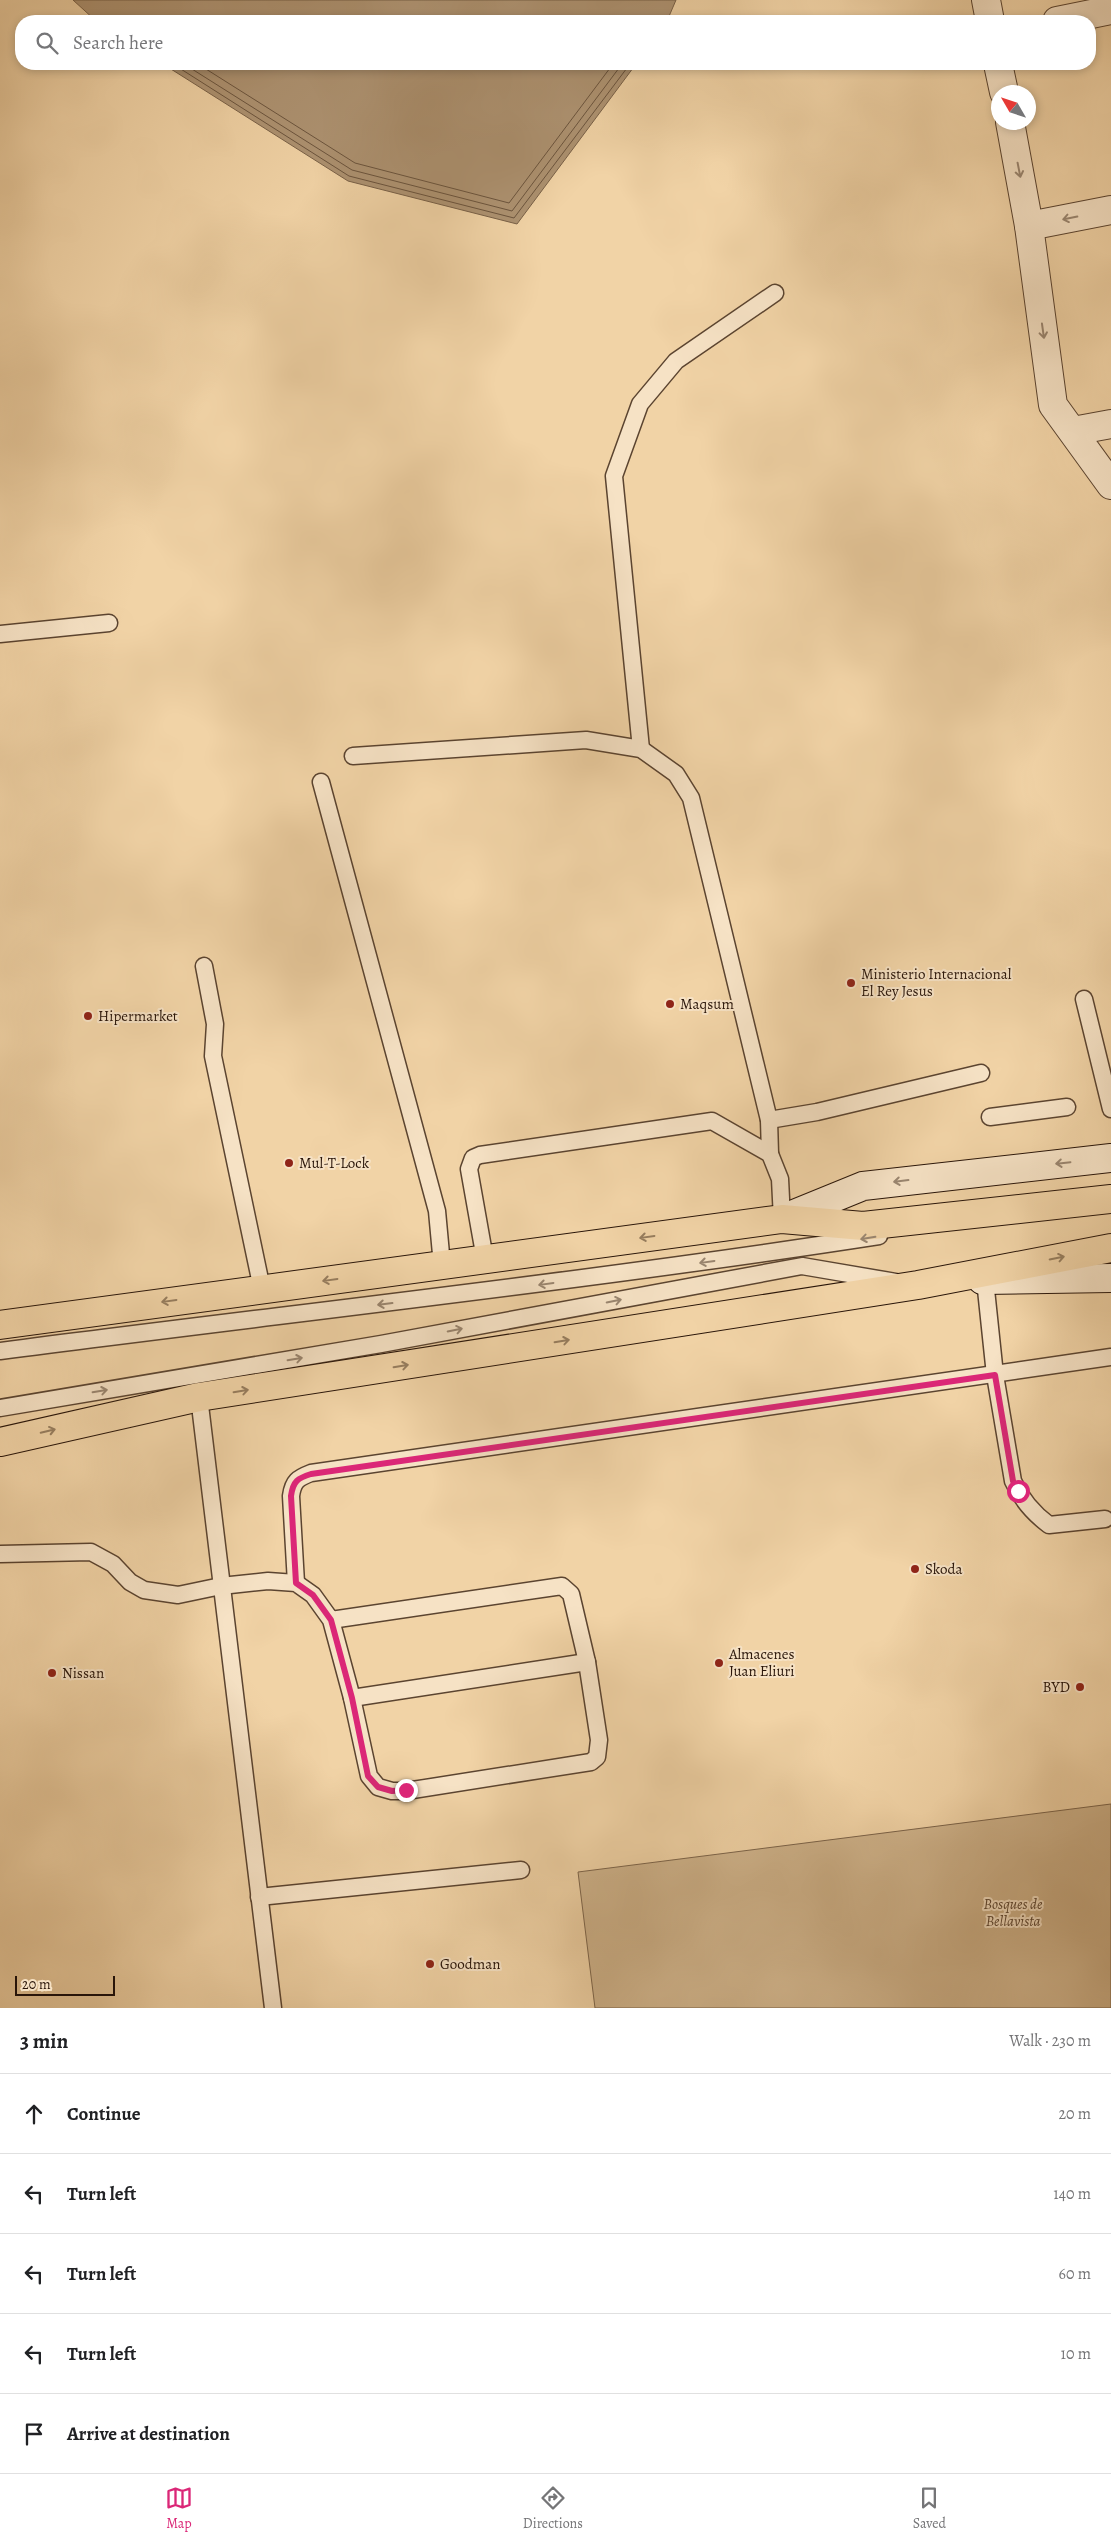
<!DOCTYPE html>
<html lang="en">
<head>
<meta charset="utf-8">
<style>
	:root { --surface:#fff; --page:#f2f2f2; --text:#202124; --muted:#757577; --line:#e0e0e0; --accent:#db2777 }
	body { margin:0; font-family:Alegreya,serif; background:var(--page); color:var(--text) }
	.compass { position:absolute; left:991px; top:85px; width:45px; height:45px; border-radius:50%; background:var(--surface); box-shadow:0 2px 8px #0003; rotate:309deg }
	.scale { position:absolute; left:15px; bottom:12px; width:100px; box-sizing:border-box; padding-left:5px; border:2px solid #291509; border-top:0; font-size:14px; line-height:18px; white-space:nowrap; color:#291509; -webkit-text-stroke:4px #f6e2c5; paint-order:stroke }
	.stop { position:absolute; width:15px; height:15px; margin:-11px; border:4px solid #db2777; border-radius:50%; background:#fff }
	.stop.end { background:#db2777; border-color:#fff; box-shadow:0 1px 5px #0008 }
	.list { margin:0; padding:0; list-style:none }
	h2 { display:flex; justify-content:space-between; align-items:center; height:65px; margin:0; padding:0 20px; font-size:21px }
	h2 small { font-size:16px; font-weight:400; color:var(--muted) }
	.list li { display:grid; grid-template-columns:32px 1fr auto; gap:15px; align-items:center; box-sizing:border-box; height:80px; padding:0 20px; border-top:1px solid var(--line) }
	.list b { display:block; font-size:19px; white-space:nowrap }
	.list em { font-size:16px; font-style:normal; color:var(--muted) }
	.icon { flex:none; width:28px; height:28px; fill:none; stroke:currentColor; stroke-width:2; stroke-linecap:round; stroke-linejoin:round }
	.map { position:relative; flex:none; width:1111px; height:2008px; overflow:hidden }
	.search { position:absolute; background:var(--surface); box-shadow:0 2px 8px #0003; left:15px; right:15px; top:15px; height:55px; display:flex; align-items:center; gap:12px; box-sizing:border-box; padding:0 18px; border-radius:20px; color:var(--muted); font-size:19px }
	.sheet { height:465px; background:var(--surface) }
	nav { display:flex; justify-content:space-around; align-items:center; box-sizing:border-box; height:70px; border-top:1px solid var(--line); background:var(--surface); font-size:14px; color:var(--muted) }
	nav a { display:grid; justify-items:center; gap:2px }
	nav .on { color:var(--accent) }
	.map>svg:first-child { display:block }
	.green { fill:#cfb38b; stroke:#7c644a }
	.water { fill:#ad9271; stroke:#786047 }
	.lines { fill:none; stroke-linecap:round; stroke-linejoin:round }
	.shore { stroke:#6b543d; stroke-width:1 }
	.lane-casing { stroke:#5b4430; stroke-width:19 }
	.street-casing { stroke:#5b4430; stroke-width:30 }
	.secondary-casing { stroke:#291509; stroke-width:30 }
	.primary-casing { stroke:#291509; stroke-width:30 }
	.lane { stroke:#f6e2c5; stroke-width:16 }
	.street { stroke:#f6e2c5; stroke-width:28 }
	.secondary { stroke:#f6e2c5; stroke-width:28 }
	.primary { stroke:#f1d3a6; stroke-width:28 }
	.oneway { stroke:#9a8670 }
	.oneway2 { stroke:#977e5f }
	.route { stroke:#db2777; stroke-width:6 }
	.poi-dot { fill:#8f2418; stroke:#f6e2c5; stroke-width:2 }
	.labels { text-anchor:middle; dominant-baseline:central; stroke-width:4; stroke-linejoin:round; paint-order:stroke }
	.poi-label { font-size:15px; fill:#291509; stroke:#f6e2c5; text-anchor:start }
	.park-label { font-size:15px; font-style:italic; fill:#5b4430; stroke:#f6e2c5 }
</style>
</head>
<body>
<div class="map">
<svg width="1111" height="2008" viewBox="0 0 1111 2008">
	<rect width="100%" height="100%" fill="#f1d3a6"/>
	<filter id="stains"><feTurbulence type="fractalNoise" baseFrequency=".004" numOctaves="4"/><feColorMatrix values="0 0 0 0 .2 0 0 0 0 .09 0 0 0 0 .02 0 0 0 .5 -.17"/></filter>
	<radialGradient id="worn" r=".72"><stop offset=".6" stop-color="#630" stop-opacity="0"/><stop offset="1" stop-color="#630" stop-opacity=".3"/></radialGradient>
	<!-- green -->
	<path class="green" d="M1111,1804v204h-516l-17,-136z"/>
	<!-- water -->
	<g class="water">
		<path d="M73,0h603l-9,21h-571z"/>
		<path d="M163,64h473l-119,160 -169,-43z"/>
	</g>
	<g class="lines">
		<!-- shore -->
		<g class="shore">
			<path d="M173,64l176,112 165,42 116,-154"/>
			<path d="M184,64l168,106 160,41 110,-147"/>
			<path d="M198,64l157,99 154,40 104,-139"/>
		</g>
		<defs>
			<g id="lane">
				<path d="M0,634l109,-11"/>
				<path d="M641,749l-27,-273 26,-72 36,-43 99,-68"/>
				<path d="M353,756l233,-16 55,9 35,25 15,24 78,322 1,34"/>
				<path d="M321,782l116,429 5,54"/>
				<path d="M204,966l11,58 -2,32 49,233"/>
				<path d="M1084,999l27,110"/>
				<path d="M990,1117l77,-10"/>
				<path d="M769,1120l48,-8 164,-39"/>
				<path d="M485,1259l-16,-90 4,-11 7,-3 232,-34 58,33 10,25 2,40"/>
				<path d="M985,1280l10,95 18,106c8,18 20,32 36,44l56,-6"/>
				<path d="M0,1351c293,-38 587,-70 879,-115"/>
				<path d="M199,1397l74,611"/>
				<path d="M0,1408l381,-64 421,-78 94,16"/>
				<path d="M0,1554l91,-2 22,12 17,18 14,8 34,5 43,-9 47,-5 28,2 17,12 18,25 21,78 17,78 9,11 14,4h14l185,-29 6,-5 2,-17 -12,-78 -16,-68 -9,-8 -231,34"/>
				<path d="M296,1583l-5,-87c2,-15 7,-18 20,-23l800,-116"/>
				<path d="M352,1698l235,-36"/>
				<path d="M259,1897l262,-27"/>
			</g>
			<g id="street">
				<path d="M986,0l4,21"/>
				<path d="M1057,21l54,-11"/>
				<path d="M998,64l6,28"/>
				<path d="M1010,122l19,104 24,179 58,80"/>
				<path d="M1029,226l82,-16"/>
				<path d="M1073,431l38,-7"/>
			</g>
			<g id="secondary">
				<path d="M782,1219l81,-33 248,-28"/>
				<path d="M982,1280l129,-2"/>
			</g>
			<g id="primary">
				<path d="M0,1325l782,-106 81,7 248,-27"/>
				<path d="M0,1442l199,-45 719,-112 193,-37"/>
			</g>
		</defs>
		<!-- lane casing -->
		<use href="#lane" class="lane-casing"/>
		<!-- street casing -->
		<use href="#street" class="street-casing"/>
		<!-- secondary casing -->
		<use href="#secondary" class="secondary-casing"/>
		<!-- primary casing -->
		<use href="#primary" class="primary-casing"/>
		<!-- lane -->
		<use href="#lane" class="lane"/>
		<!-- street -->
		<use href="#street" class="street"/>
		<!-- secondary -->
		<use href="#secondary" class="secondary"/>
		<!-- primary -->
		<use href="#primary" class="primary"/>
	</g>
	<!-- one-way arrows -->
	<defs><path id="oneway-shaft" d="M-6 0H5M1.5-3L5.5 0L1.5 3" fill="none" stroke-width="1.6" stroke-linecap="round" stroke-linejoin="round" transform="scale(1.25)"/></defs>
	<g class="oneway">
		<use href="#oneway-shaft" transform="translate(1019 170) rotate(79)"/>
		<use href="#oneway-shaft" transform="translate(1070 218) rotate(169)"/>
		<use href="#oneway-shaft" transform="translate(1043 331) rotate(82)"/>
		<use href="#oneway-shaft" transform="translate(1063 1163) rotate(174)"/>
		<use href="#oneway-shaft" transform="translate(901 1181) rotate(173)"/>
		<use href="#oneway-shaft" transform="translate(868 1238) rotate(171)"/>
		<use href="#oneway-shaft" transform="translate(707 1262) rotate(172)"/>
		<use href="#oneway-shaft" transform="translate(546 1284) rotate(172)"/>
		<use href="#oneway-shaft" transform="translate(614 1301) rotate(-11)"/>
		<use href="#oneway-shaft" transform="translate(385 1304) rotate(173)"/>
		<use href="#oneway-shaft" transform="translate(455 1330) rotate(-11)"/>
		<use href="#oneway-shaft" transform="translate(295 1359) rotate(-9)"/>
		<use href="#oneway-shaft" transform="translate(100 1391) rotate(-9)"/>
	</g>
	<g class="oneway2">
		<use href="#oneway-shaft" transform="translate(647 1237) rotate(172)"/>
		<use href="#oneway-shaft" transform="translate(1057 1258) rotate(-11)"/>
		<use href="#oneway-shaft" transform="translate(330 1280) rotate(172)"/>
		<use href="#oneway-shaft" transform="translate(169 1301) rotate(172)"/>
		<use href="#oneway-shaft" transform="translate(562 1341) rotate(-9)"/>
		<use href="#oneway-shaft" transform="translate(401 1366) rotate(-9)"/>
		<use href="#oneway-shaft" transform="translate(241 1391) rotate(-9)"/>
		<use href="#oneway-shaft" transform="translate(48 1431) rotate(-13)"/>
	</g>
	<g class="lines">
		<!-- route -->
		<path class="route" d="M406,1790l-14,1 -14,-4 -10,-11 -16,-78 -21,-78 -18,-25 -17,-12 -5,-87c2,-15 7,-18 20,-22l684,-99 18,106 5,10"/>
	</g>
	<!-- markers -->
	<g class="poi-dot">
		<circle cx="851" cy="983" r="5"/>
		<circle cx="670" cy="1004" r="5"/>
		<circle cx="88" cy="1016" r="5"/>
		<circle cx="289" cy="1163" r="5"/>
		<circle cx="915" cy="1569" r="5"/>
		<circle cx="719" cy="1663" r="5"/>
		<circle cx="52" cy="1673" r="5"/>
		<circle cx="1080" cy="1687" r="5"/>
		<circle cx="430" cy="1964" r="5"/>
	</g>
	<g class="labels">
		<!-- poi labels -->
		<g class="poi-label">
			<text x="861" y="974">Ministerio Internacional<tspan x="861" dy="17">El Rey Jesus</tspan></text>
			<text x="680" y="1004">Maqsum</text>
			<text x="98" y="1016">Hipermarket</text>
			<text x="299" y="1163">Mul-T-Lock</text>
			<text x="925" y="1569">Skoda</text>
			<text x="729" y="1654">Almacenes<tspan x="729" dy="17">Juan Eliuri</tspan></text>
			<text x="62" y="1673">Nissan</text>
			<text x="1070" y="1687" text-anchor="end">BYD</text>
			<text x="440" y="1964">Goodman</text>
		</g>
		<!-- park labels -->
		<g class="park-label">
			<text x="1013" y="1904">Bosques de<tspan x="1013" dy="17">Bellavista</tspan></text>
		</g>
	</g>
	<rect width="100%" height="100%" filter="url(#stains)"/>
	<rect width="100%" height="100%" fill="url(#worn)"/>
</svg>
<svg class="compass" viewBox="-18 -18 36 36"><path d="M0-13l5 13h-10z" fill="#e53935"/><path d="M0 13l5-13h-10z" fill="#757577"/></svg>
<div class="scale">20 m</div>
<div class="stop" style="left:1018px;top:1491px"></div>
<div class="stop end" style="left:406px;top:1790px"></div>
<div class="search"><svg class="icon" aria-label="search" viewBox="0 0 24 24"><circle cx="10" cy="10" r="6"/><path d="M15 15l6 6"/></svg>Search here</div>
</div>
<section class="sheet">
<h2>3 min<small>Walk · 230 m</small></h2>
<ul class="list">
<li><svg class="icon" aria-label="ahead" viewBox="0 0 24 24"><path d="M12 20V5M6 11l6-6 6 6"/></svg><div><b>Continue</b></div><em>20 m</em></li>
<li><svg class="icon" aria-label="left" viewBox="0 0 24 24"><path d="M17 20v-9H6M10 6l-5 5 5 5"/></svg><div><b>Turn left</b></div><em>140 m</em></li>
<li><svg class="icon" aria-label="left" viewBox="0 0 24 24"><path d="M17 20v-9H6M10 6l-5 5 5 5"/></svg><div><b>Turn left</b></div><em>60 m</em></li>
<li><svg class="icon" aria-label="left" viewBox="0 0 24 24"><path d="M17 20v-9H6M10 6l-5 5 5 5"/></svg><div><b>Turn left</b></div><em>10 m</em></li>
<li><svg class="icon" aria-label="arrive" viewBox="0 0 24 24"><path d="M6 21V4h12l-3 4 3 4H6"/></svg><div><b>Arrive at destination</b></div></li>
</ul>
</section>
<nav>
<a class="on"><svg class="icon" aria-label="map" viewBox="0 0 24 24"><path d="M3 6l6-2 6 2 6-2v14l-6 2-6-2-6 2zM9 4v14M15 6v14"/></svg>Map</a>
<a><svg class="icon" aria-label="directions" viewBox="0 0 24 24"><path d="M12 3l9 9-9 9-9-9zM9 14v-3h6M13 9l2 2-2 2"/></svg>Directions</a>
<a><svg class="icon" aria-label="saved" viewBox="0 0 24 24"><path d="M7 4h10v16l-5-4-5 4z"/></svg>Saved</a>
</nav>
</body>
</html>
